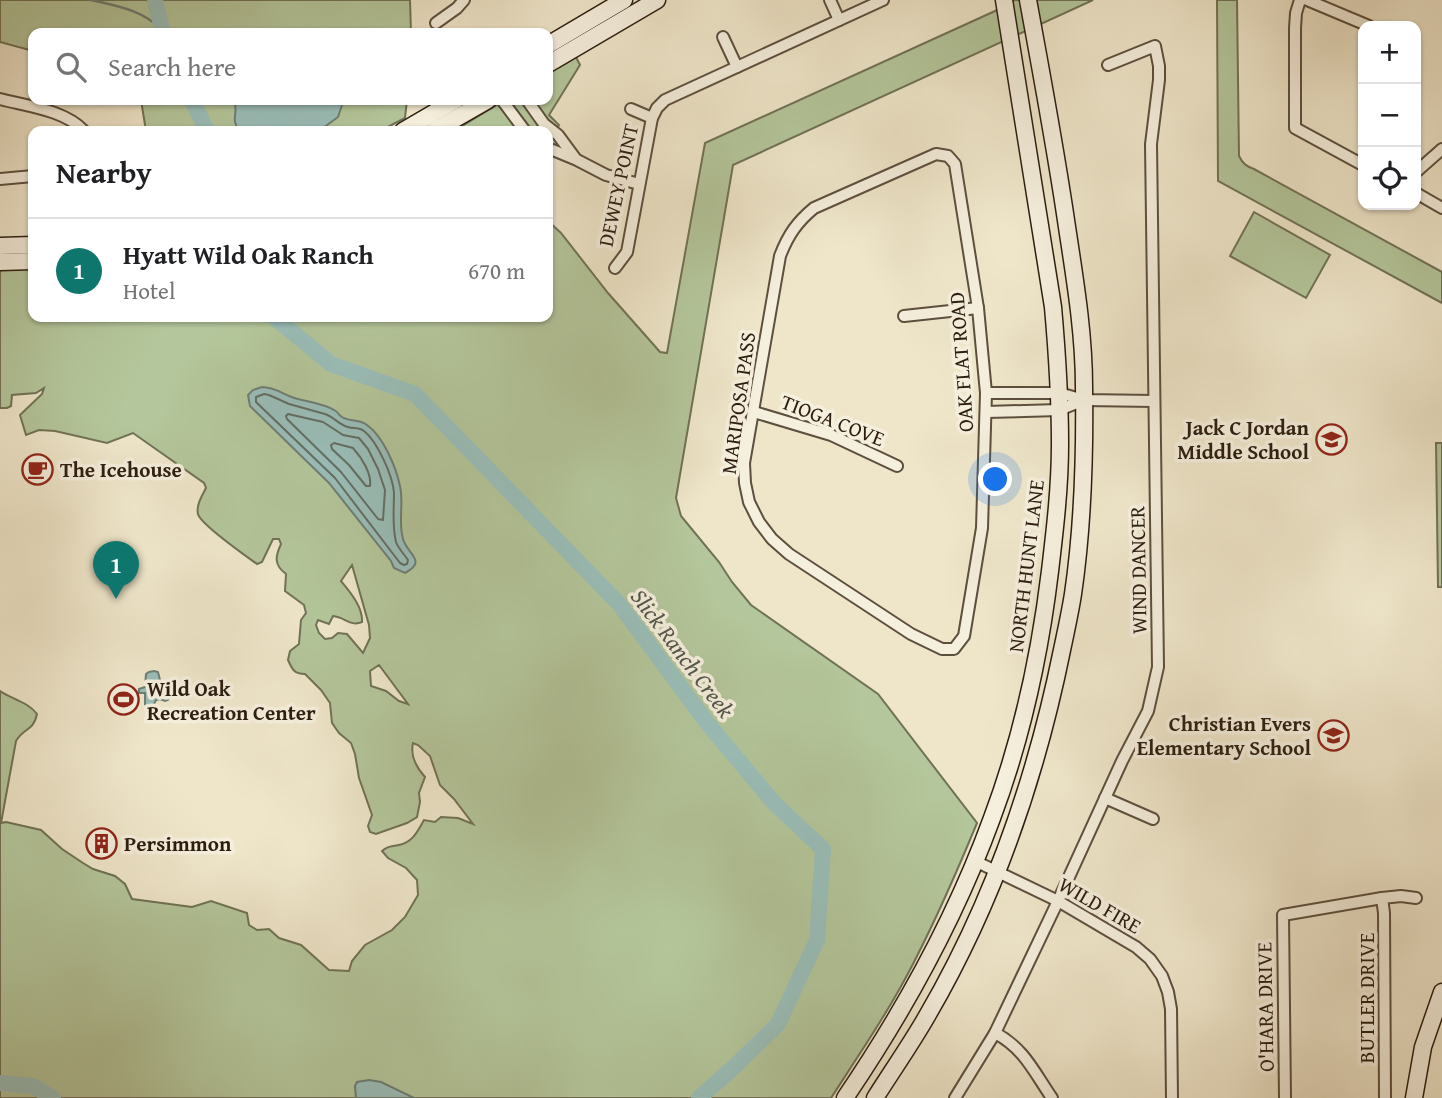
<!DOCTYPE html>
<html lang="en">
<head>
<meta charset="utf-8">
<style>
	:root { --surface:#fff; --page:#f6f6f6; --text:#202124; --muted:#757577; --line:#e0e0e0; --accent:#0f766e }
	body { margin:0; font-family:"Gentium Book Plus",serif; background:var(--page); color:var(--text) }
	.controls { position:absolute; right:21px; top:21px; display:grid; overflow:hidden; border-radius:14px; box-shadow:0 2px 5px #0004 }
	.controls button { width:63px; height:63px; display:grid; place-items:center; padding:0; border:0; border-bottom:2px solid var(--line); background:var(--surface); color:var(--text); font:35px sans-serif }
	.you { position:absolute; left:996px; top:480px; width:24px; height:24px; margin:-18px; border:5px solid #fff; border-radius:50%; background:#1a73e8; box-shadow:0 0 0 10px #1a73e833 }
	.badge { display:grid; place-items:center; width:46px; height:46px; border-radius:50%; background:var(--accent); color:#fff; font-size:23px; font-weight:700 }
	.pin { position:absolute; translate:-50% -58px; filter:drop-shadow(0 2px 4px #0008) }
	.pin::after { content:''; position:absolute; top:37px; width:24px; height:21px; background:inherit; clip-path:polygon(0 0,100% 0,50% 100%) }
	.list { margin:0; padding:0; list-style:none }
	h2 { display:flex; justify-content:space-between; align-items:center; height:91px; margin:0; padding:0 28px; font-size:30px }
	h2 small { font-size:23px; font-weight:400; color:var(--muted) }
	.list li { display:grid; grid-template-columns:46px 1fr auto; gap:21px; align-items:center; box-sizing:border-box; height:105px; padding:0 28px; border-top:2px solid var(--line) }
	.list b { display:block; font-size:26px; white-space:nowrap }
	.list p { margin:0; font-size:23px; white-space:nowrap; color:var(--muted) }
	.list em { font-size:23px; font-style:normal; color:var(--muted) }
	.icon { flex:none; width:38px; height:38px; fill:none; stroke:currentColor; stroke-width:2; stroke-linecap:round; stroke-linejoin:round }
	.map { position:relative; flex:none; width:1442px; height:1098px; overflow:hidden }
	.search { position:absolute; background:var(--surface); box-shadow:0 2px 5px #0004; left:28px; top:28px; width:525px; height:77px; display:flex; align-items:center; gap:18px; box-sizing:border-box; padding:0 24px; border-radius:14px; color:var(--muted); font-size:26px }
	.panel { position:absolute; background:var(--surface); box-shadow:0 2px 5px #0004; left:28px; top:126px; width:525px; height:196px; border-radius:14px }
	.map>svg:first-child { display:block }
	.green { fill:#b4c69b; stroke:#707256; stroke-width:2; fill-rule:evenodd }
	.water { fill:#9abfba; stroke:#6e7e76; stroke-width:2 }
	.lines { fill:none; stroke-linecap:round; stroke-linejoin:round }
	.shore { stroke:#636e65; stroke-width:2 }
	.stream { stroke:#6e7e76; stroke-width:2.5 }
	.river { stroke:#9abfba; stroke-width:16 }
	.street-casing { stroke:#5d4f3e; stroke-width:14 }
	.secondary-casing { stroke:#2c1d10; stroke-width:19 }
	.street { stroke:#f5efdd; stroke-width:10 }
	.secondary { stroke:#f5efdd; stroke-width:16 }
	.labels { text-anchor:middle; dominant-baseline:central; stroke-width:7; stroke-linejoin:round; paint-order:stroke }
	.street-label { font-size:21px; fill:#2c1d10; stroke:#f5efdd }
	.poi-label { font-size:21px; font-weight:bold; fill:#2c1d10; stroke:#f5efdd; text-anchor:start }
	.water-label { font-size:23px; font-style:italic; fill:#52564c; stroke:#f5efdd }
</style>
</head>
<body>
<div class="map">
<svg width="1442" height="1098" viewBox="0 0 1442 1098">
	<rect width="100%" height="100%" fill="#efe6ca"/>
	<filter id="stains"><feTurbulence type="fractalNoise" baseFrequency=".00286" numOctaves="4"/><feColorMatrix values="0 0 0 0 .2 0 0 0 0 .09 0 0 0 0 .02 0 0 0 .5 -.17"/></filter>
	<radialGradient id="worn" r=".72"><stop offset=".6" stop-color="#630" stop-opacity="0"/><stop offset="1" stop-color="#630" stop-opacity=".3"/></radialGradient>
	<!-- green -->
	<g class="green">
		<path d="M0,0h410l1,33h-378v18l-33,-9z"/>
		<path d="M1015,0h78l-360,165 -57,333 5,18 38,46 13,20 19,23 127,89 99,129c-19,46 -39,92 -62,137 -24,48 -55,93 -84,138h-831v-407c12,8 28,11 37,23 -4,18 -13,13 -21,27l-15,82 5,-1 35,8 21,19 21,14 10,6 22,7 10,8 7,15 60,8 19,-6 36,12 2,12 8,5 12,-1 10,9 22,7 28,25 20,1 3,-10 13,-16 27,-15 13,-13 13,-22 -1,-15 -11,-12 -18,-10 -6,-7c7,-6 9,-4 17,-6 14,-3 18,-13 25,-25l11,2 6,-5 17,1 15,6 -19,-25 -14,-14 -10,-29 -12,-11 -5,-2c-3,13 3,24 12,34l-6,16 1,9 -3,15 -10,6 -31,11 -6,-2 -2,-6 4,-11 -13,-37 -4,-24 -4,-11 -12,-10 -7,-10 -2,-20 -9,-13 -16,-16c-11,0 -13,-5 -17,-14l2,-9 9,-7 2,-24 5,-7 -2,-8 -19,-14 1,-17c-12,-9 -11,-17 -5,-30l-2,-5h-6l-11,23 -5,2c-11,-8 -57,-40 -59,-50 -2,-9 4,-18 8,-26l-2,-5 -71,-50 -26,10 -52,-12 -16,-1 -13,5 -6,-20 22,-21 2,-6 -8,5 -24,2 -1,11 -4,2h-7v-140l33,-2v51h515v-96l13,12 47,60 52,59 7,1 38,-210 290,-132zM352,565l17,60 1,13 -7,15 -16,-19 -9,-1 -6,5 -7,1 -6,-6 -3,-8 2,-5 11,4 4,-8c12,1 17,11 29,6 1,-15 -12,-30 -21,-41zM379,665l29,39 -9,-3 -13,-10 -15,-5 -1,-15z"/>
		<path d="M1217,0h20l2,156c4,8 7,10 15,13l188,103v31l-224,-122z"/>
		<path d="M575,55l5,10 -31,50 10,10 -11,16v-10h-94l51,-31h43v-27z"/>
		<path d="M141,100h266l-2,18 -25,13h-234z"/>
		<path d="M1254,212l76,43 -24,43 -76,-42z"/>
		<path d="M1436,443h6v144h-4z"/>
	</g>
	<!-- water -->
	<g class="water">
		<path d="M234,100h104l4,5 -4,12 -19,14h-80c-9,-13 0,-18 -5,-31z"/>
		<path d="M262,387c14,0 23,9 36,12 11,3 26,5 36,11 7,4 1,2 8,7 8,5 18,2 25,8 16,11 29,42 33,61 4,17 -2,36 3,53 4,15 25,22 2,34l-11,-5 -3,-7 -62,-78 -79,-77 -2,-11 5,-5z"/>
		<path d="M154,671l4,1 2,8 -4,5v2l5,3 6,-1 4,5 -3,6 -3,1 -5,-2 -4,1 -4,8 -7,-1v-14h-6v-4l6,-2 1,-13 3,-2z"/>
		<path d="M369,1080l12,2 33,16h-58l-1,-12 2,-4z"/>
	</g>
	<g class="lines">
		<!-- shore -->
		<g class="shore">
			<path d="M264,394l5,1 20,9 36,10c9,3 14,11 23,13 6,2 11,0 16,4 13,10 29,45 30,62 0,16 -2,33 2,49 2,6 8,12 12,18l-1,4 -3,1 -4,-2 -65,-85 -79,-76v-5z"/>
			<path d="M288,414l35,8 20,13 16,3 9,11 10,20 7,21 -2,30 -5,-1 -37,-47 -54,-53 -1,-3z"/>
			<path d="M334,443l19,5c9,10 19,26 17,38h-4l-17,-21 -17,-16 -1,-4z"/>
		</g>
		<!-- stream -->
		<path class="stream" d="M91,0c26,6 52,10 71,30"/>
		<!-- river -->
		<g class="river">
			<path d="M155,0l8,33"/>
			<path d="M192,100l15,31"/>
			<path d="M274,317l57,47 84,30 204,210 89,120 66,79 49,46 -6,91 -39,84 -44,43 -35,31"/>
			<path d="M0,1083l33,3 20,12"/>
		</g>
		<defs>
			<g id="street">
				<path d="M830,0l9,20"/>
				<path d="M1300,0l-4,13 -1,15v100l68,37"/>
				<path d="M1307,0l62,26"/>
				<path d="M436,23l21,-15 7,-8"/>
				<path d="M723,37l14,30"/>
				<path d="M0,99c27,7 65,11 84,32"/>
				<path d="M502,100l23,31"/>
				<path d="M527,100l17,24 14,11 17,23"/>
				<path d="M631,109l21,9"/>
				<path d="M548,148l29,12 29,15 33,9"/>
				<path d="M936,154l12,2 7,8 23,144 8,85 -4,135 -18,108 -10,13h-12l-31,-15 -122,-80 -17,-15 -13,-17 -10,-20 -4,-19 -1,-20 36,-207c8,-21 17,-34 34,-48z"/>
				<path d="M1416,172l26,-23"/>
				<path d="M0,179l33,-3"/>
				<path d="M1416,193l26,15"/>
				<path d="M615,268l12,-16 25,-134 5,-10 8,-8 218,-100"/>
				<path d="M904,316l74,-8"/>
				<path d="M986,393h73l25,7 70,1"/>
				<path d="M754,412l77,23 66,31"/>
				<path d="M986,412l73,-2 25,-10"/>
				<path d="M1105,798l48,21"/>
				<path d="M975,861l83,40 78,46 14,12 12,17 6,16 3,17 1,89"/>
				<path d="M1382,898l2,15 1,185"/>
				<path d="M995,1033c29,15 39,39 57,65"/>
				<path d="M955,1098l40,-65 63,-132 64,-140 26,-50 10,-44 -7,-523 8,-64v-14l-4,-20 -47,19"/>
				<path d="M1285,1098l-2,-183 99,-17 19,-2 15,2"/>
			</g>
			<g id="secondary">
				<path d="M548,45l76,-45"/>
				<path d="M548,64l109,-64"/>
				<path d="M403,131l53,-31"/>
				<path d="M434,131l54,-31"/>
				<path d="M0,246l33,-1"/>
				<path d="M0,262l33,-1"/>
				<path d="M845,1098c59,-87 111,-181 147,-280 30,-80 48,-164 58,-247 5,-42 10,-84 10,-127 0,-46 -3,-92 -7,-137l-49,-307"/>
				<path d="M875,1098c17,-27 36,-54 52,-82 66,-113 109,-238 135,-366 4,-19 8,-37 11,-56 10,-68 12,-139 11,-207 0,-54 -9,-107 -17,-160 -11,-76 -25,-151 -39,-227"/>
				<path d="M1414,1098l9,-51 19,-55"/>
			</g>
		</defs>
		<!-- street casing -->
		<use href="#street" class="street-casing"/>
		<!-- secondary casing -->
		<use href="#secondary" class="secondary-casing"/>
		<!-- street -->
		<use href="#street" class="street"/>
		<!-- secondary -->
		<use href="#secondary" class="secondary"/>
	</g>
	<!-- icons -->
	<defs>
		<symbol id="school-ring" viewBox="-11 -11 22 22"><circle r="9.5" fill="#f5efdd" stroke="#8f2418" stroke-width="1.5"/><path d="M0-5L7-2L0 1L-7-2ZM-4 1L0 2.5L4 1V4Q0 6-4 4Z" fill="#8f2418"/></symbol>
		<symbol id="cafe-ring" viewBox="-11 -11 22 22"><circle r="9.5" fill="#f5efdd" stroke="#8f2418" stroke-width="1.5"/><path d="M-5.5-4.5H6V0H3Q3 3.5 0 3.5H-2.5Q-5.5 3.5-5.5 0ZM3-3.2v2h1.7v-2ZM-6 4.5H4V6H-6Z" fill="#8f2418"/></symbol>
		<symbol id="stadium-ring" viewBox="-11 -11 22 22"><circle r="9.5" fill="#f5efdd" stroke="#8f2418" stroke-width="1.5"/><path d="M0-5a6.5 5 0 1 0 0 10a6.5 5 0 1 0 0-10ZM-3.5-1.8h7v3.6h-7Z" fill="#8f2418"/></symbol>
		<symbol id="building-ring" viewBox="-11 -11 22 22"><circle r="9.5" fill="#f5efdd" stroke="#8f2418" stroke-width="1.5"/><path d="M-4-6H4V6H1V3H-1V6H-4ZM-2.5-4.3h1.7v1.8h-1.7ZM.8-4.3h1.7v1.8H.8ZM-2.5-1h1.7V.8h-1.7ZM.8-1h1.7V.8H.8Z" fill="#8f2418"/></symbol>
	</defs>
	<g fill-rule="evenodd">
		<use href="#school-ring" x="1314" y="422" width="35" height="35"/>
		<use href="#cafe-ring" x="20" y="452" width="35" height="35"/>
		<use href="#stadium-ring" x="106" y="682" width="35" height="35"/>
		<use href="#school-ring" x="1316" y="718" width="35" height="35"/>
		<use href="#building-ring" x="84" y="826" width="35" height="35"/>
	</g>
	<g class="labels">
		<!-- street labels -->
		<g class="street-label">
			<text transform="translate(618 185) rotate(-78)">DEWEY POINT</text>
			<text transform="translate(961 362) rotate(-94)">OAK FLAT ROAD</text>
			<text transform="translate(738 403) rotate(-82)">MARIPOSA PASS</text>
			<text transform="translate(833 420) rotate(21)">TIOGA COVE</text>
			<text transform="translate(1026 566) rotate(-83)">NORTH HUNT LANE</text>
			<text transform="translate(1138 570) rotate(-91)">WIND DANCER</text>
			<text transform="translate(1100 905) rotate(30)">WILD FIRE</text>
			<text transform="translate(1366 998) rotate(-90)">BUTLER DRIVE</text>
			<text transform="translate(1265 1007) rotate(-91)">O'HARA DRIVE</text>
		</g>
		<!-- poi labels -->
		<g class="poi-label">
			<text x="1309" y="427" text-anchor="end">Jack C Jordan<tspan x="1309" dy="24">Middle School</tspan></text>
			<text x="60" y="469">The Icehouse</text>
			<text x="147" y="688">Wild Oak<tspan x="147" dy="24">Recreation Center</tspan></text>
			<text x="1311" y="723" text-anchor="end">Christian Evers<tspan x="1311" dy="24">Elementary School</tspan></text>
			<text x="124" y="843">Persimmon</text>
		</g>
		<!-- water labels -->
		<g class="water-label">
			<text transform="translate(683 653) rotate(53)">Slick Ranch Creek</text>
		</g>
	</g>
	<rect width="100%" height="100%" filter="url(#stains)"/>
	<rect width="100%" height="100%" fill="url(#worn)"/>
</svg>
<div class="controls">
<button>+</button>
<button>−</button>
<button><svg class="icon" aria-label="locate" viewBox="0 0 24 24"><circle cx="12" cy="12" r="6"/><path d="M12 2v4M12 18v4M2 12h4M18 12h4"/></svg></button>
</div>
<div class="you"></div>
<div class="pin badge" style="left:116px;top:599px">1</div>
<div class="search"><svg class="icon" aria-label="search" viewBox="0 0 24 24"><circle cx="10" cy="10" r="6"/><path d="M15 15l6 6"/></svg>Search here</div>
<section class="panel">
<h2>Nearby<small></small></h2>
<ul class="list">
<li><span class="badge">1</span><div><b>Hyatt Wild Oak Ranch</b><p>Hotel</p></div><em>670 m</em></li>
</ul>
</section>
</div>
</body>
</html>
